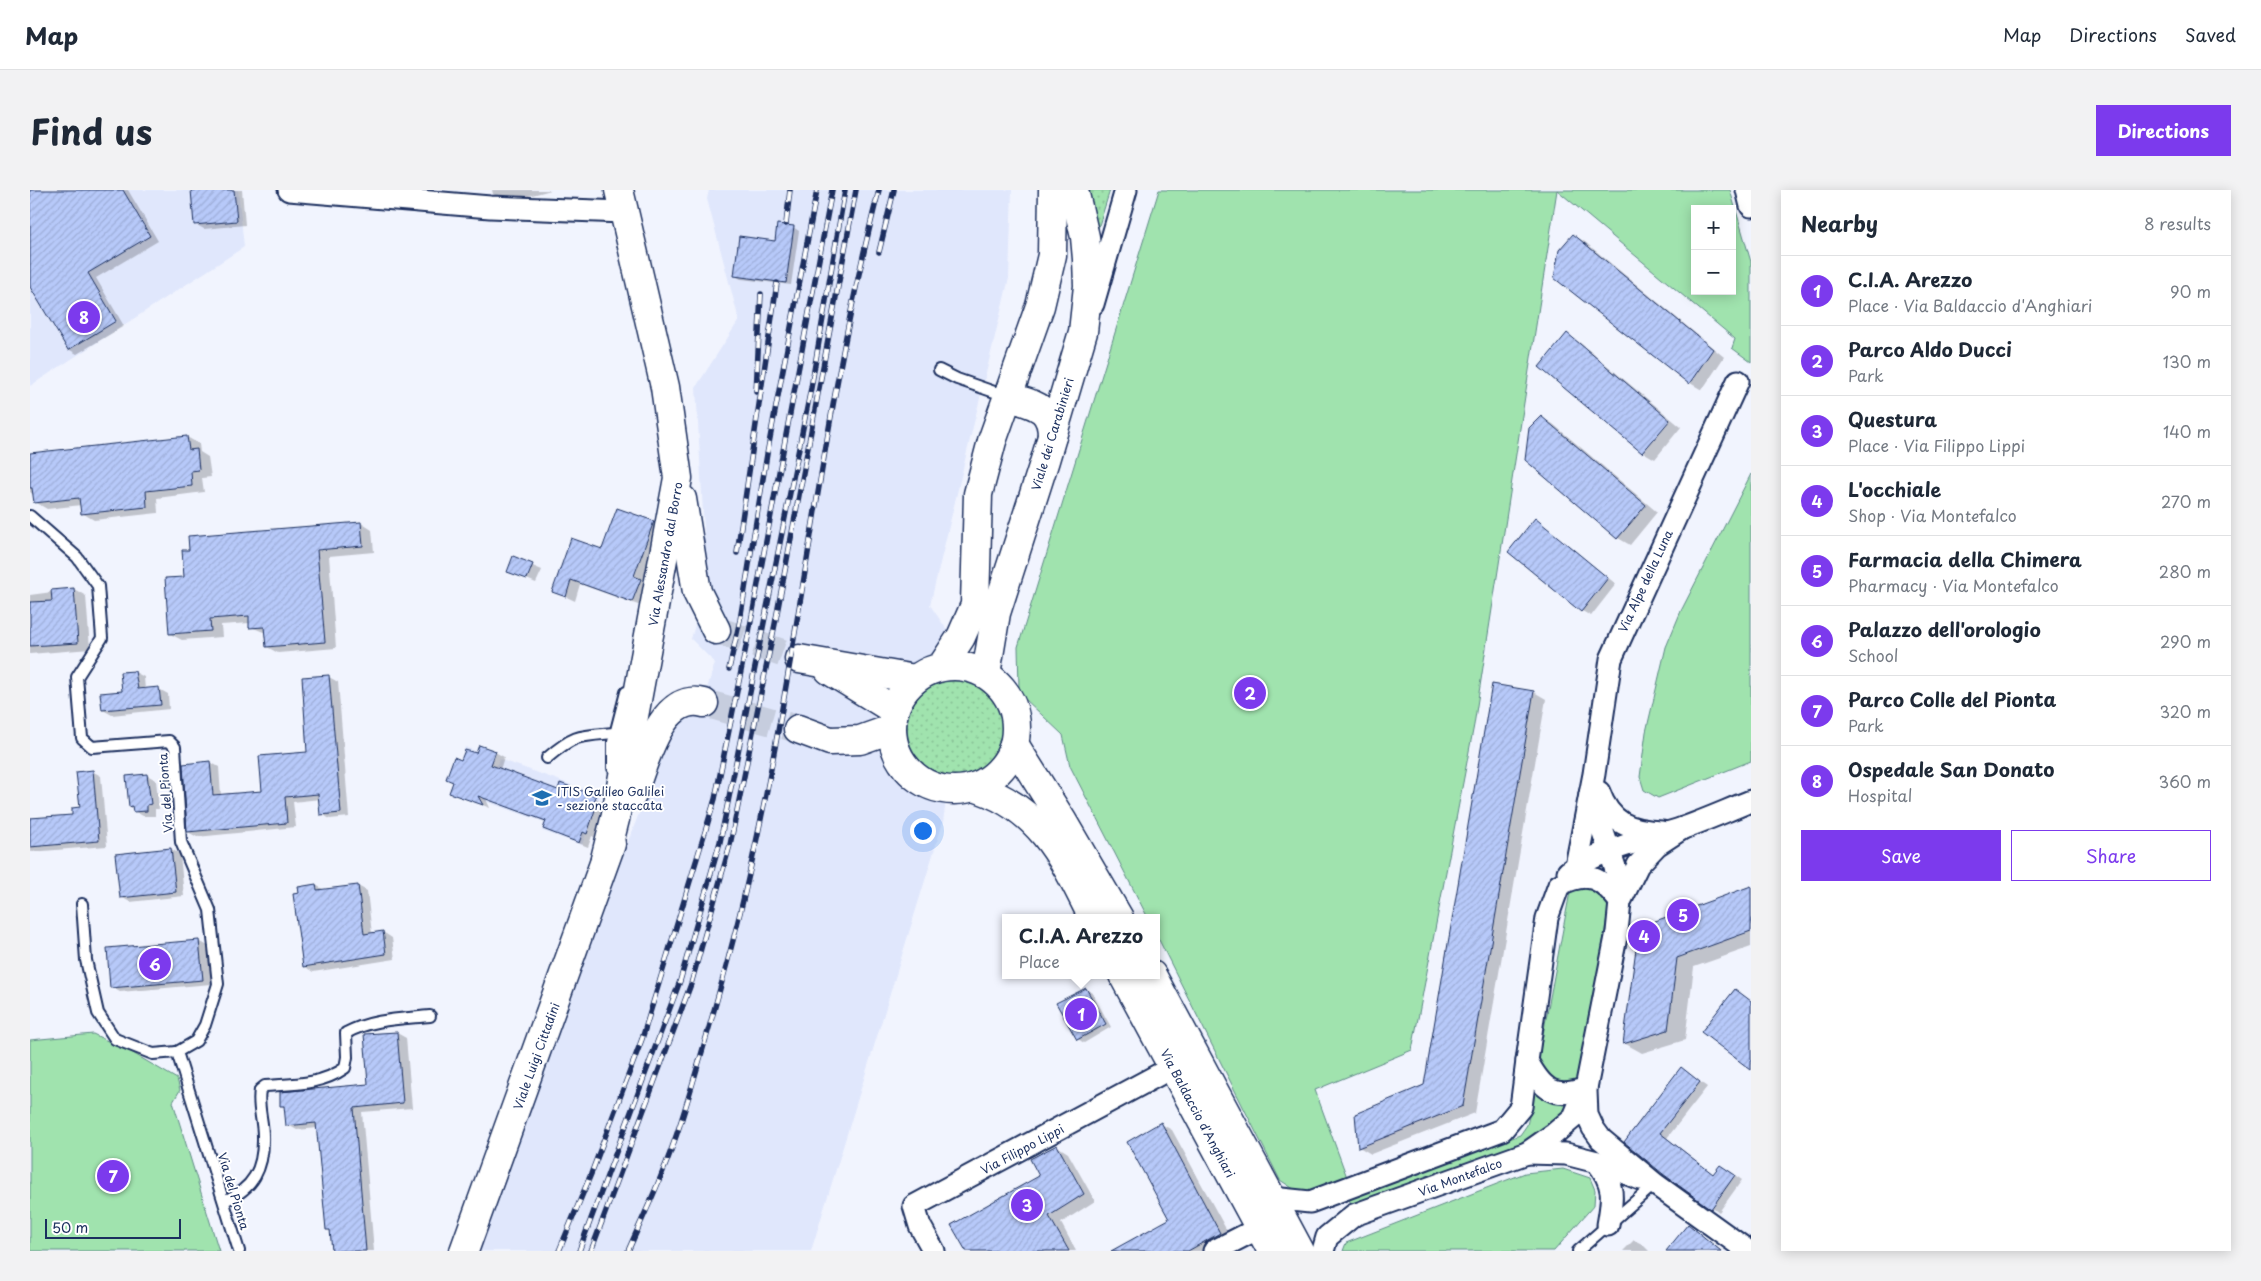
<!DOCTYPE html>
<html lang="en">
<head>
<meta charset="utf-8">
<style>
	:root { --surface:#fff; --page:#f2f2f3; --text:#1f2937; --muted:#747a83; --line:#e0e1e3; --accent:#7c3aed }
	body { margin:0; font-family:"Playpen Sans",sans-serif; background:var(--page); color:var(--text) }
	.controls { position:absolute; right:15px; top:15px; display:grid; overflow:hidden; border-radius:0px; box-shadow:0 2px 12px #0003 }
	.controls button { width:45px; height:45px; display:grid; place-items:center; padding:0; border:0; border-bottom:1px solid var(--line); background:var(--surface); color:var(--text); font:25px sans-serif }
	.scale { position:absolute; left:15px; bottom:12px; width:136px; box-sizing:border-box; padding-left:5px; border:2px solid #1b2f5e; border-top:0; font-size:14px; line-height:18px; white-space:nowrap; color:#1b2f5e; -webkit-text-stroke:4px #fff; paint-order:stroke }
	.you { position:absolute; left:892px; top:640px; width:18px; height:18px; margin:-12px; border:4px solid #fff; border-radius:50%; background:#1a73e8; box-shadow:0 0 0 8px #1a73e833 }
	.badge { display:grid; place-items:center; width:32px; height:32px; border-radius:50%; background:var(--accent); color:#fff; font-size:16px; font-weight:700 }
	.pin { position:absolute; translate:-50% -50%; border:2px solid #fff; box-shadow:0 1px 5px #0006 }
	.popup { position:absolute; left:972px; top:724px; width:158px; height:65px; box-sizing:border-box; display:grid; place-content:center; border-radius:0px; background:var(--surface); filter:drop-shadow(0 1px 4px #0005); font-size:16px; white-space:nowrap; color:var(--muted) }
	.popup b { font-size:19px; color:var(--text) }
	.popup::after { content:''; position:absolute; left:50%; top:100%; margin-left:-10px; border:10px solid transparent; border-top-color:var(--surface) }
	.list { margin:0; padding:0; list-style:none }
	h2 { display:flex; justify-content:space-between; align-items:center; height:65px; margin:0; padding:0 20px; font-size:21px }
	h2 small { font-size:16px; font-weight:400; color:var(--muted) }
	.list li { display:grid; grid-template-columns:32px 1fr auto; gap:15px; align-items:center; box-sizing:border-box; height:70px; padding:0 20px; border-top:1px solid var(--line) }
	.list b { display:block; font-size:19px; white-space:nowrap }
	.list p { margin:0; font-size:16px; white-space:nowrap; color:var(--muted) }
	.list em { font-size:16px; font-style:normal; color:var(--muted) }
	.actions { display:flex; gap:10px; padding:15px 20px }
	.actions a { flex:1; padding:11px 0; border:1px solid var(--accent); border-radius:0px; text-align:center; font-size:18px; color:var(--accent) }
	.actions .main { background:var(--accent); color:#fff }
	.map { position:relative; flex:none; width:1721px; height:1061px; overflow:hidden; border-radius:0px }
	header { display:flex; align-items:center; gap:30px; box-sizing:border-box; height:70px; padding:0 25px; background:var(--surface); border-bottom:1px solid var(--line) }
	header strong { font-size:24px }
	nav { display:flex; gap:28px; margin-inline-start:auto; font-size:18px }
	.intro { display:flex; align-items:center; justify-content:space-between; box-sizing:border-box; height:120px; padding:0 30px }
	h1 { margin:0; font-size:35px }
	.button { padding:12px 22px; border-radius:0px; background:var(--accent); color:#fff; font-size:18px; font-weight:700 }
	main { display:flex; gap:30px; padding:0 30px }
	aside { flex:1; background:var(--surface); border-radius:0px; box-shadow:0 2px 12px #0003 }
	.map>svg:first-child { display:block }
	.built { fill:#e0e7fc }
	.grass { fill:url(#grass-dots); stroke:#5e8986 }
	.park { fill:#a0e3ae; stroke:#5e8986; fill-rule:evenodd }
	.shadow { fill:#0003 }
	.building { fill:url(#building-hatch); stroke:#1b2f5e }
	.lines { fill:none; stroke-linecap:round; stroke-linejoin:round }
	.secondary-tunnel { stroke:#c6cdde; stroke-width:28; stroke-dasharray:28 14; stroke-linecap:butt }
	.lane-casing { stroke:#1b2f5e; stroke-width:14 }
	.street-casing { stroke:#1b2f5e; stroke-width:25 }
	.secondary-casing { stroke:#1b2f5e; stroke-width:31 }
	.lane { stroke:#fff; stroke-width:10 }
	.street { stroke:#fff; stroke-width:21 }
	.secondary { stroke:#fff; stroke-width:28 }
	.rail-casing { stroke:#1b2f5e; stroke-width:5.5 }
	.rail { stroke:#fff; stroke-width:4; stroke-dasharray:11; stroke-linecap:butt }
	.labels { text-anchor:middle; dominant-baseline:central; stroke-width:4; stroke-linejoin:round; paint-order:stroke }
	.street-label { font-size:12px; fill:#1b2f5e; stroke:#fff }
	.poi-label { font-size:12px; fill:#1b2f5e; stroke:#fff; text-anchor:start }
</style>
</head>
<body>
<header>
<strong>Map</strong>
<nav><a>Map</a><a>Directions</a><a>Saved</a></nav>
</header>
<div class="intro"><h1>Find us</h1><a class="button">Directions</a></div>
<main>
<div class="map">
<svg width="1721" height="1061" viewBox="0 0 1721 1061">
	<defs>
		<pattern id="grass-dots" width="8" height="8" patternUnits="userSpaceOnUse" patternTransform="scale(1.25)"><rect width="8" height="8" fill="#a0e3ae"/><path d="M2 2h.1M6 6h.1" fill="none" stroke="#89c398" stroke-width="1.8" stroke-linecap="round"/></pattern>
		<pattern id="building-hatch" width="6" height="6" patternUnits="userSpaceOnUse" patternTransform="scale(1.25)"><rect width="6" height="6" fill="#b7c9f9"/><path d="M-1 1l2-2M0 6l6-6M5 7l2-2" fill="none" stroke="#9dadd8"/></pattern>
	</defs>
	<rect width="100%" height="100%" fill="#f1f4fe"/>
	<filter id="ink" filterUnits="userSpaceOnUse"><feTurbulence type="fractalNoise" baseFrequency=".02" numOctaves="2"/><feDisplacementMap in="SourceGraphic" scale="10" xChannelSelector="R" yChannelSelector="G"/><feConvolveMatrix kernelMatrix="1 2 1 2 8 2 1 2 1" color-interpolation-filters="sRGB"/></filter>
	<g filter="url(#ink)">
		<!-- built -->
		<g class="built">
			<path d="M0,0h208l6,57 -214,139z"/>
			<path d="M679,0h303l-3,88 -79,327 36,53 -23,164 -132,429h-337l109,-296 72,-182 24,-53 11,-6h9l16,-51 -24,-24 10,-35 3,-74 -8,-143 43,-67 -32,-121z"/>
			<path d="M435,557l28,10 -5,14 6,2 5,-14 101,36 -18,50 -40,-14 2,-9 -60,-21 3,-10 -5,-2 -4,13 -29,-10z"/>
		</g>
		<!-- grass -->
		<g class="grass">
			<path d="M1051,0h29l-18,58z"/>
			<circle cx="925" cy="538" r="48"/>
		</g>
		<!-- park -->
		<g class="park">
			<path d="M1129,0h571l21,72v100l-19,-14 3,-9 -178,-149 -83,535 -62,325 -97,40 33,90 -42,17 -26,-17 -124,-246v-16h-8l-78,-152 -7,-31 -40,-38 -4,-9 -1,-41zM1665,19h37v82h-37z"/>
			<path d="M1721,284v287l-93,37 -14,-8 -4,-13 6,-45 20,-85 15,-36z"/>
			<path d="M1553,696l16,2 7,7 2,15 -25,162 -7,11 -17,3 -15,-8 -6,-17 32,-169z"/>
			<path d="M63,844l38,18 46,27 3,11 -7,12 46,149h-189v-211z"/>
			<path d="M1506,897l39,10c-27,45 -80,57 -126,73 -32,12 -65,24 -97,36l-4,-9 172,-62 7,-10z"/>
			<path d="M1533,979l27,9 5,12 -1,15 -40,46h-211l3,-8 179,-70z"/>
		</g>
		<!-- shadow -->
		<g class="shadow">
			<path d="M6,0h92l30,51 -62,37 28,48 -47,28 -9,-5 -38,-65v-91z"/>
			<path d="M162,0h50l3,35 -41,4 -9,-5z"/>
			<path d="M462,0h59l-26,7h-26l-6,-3z"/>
			<path d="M763,37l6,4 -8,54 -50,-6 -6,-3z"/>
			<path d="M1543,45l12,7 139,115 -22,33 -12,-7 -134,-105z"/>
			<path d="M1538,145l11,7 102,85 -26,32 -12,-7 -102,-85z"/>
			<path d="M1511,227l12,7 104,88 -27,33 -12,-7z"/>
			<path d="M157,247l12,7 1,8 8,5 3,20 -9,1 2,14 -47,6 1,15 -64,7 -12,-7 -1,-8 -34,4 -12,-7 -1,-7 -4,-3v-38z"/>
			<path d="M1506,330l80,64 -25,32 -9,-5z"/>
			<path d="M623,332l9,5 -19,54 6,4 -8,21 -61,-22 -5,17 -21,-10 49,-40z"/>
			<path d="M331,333l11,7 2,22 -45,4 7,92 -58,5 -11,-6 -1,-14 -15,-6 -1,-4 -29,2 1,12 -40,3 -12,-6 16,-56z"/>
			<path d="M484,368l28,12 -6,13 -28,-12z"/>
			<path d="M44,399l12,7 4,53 -60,5v-59z"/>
			<path d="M105,482l9,5 1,13 14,-1 9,5 1,15 -57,6 -9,-5 20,-18 -1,-19z"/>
			<path d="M299,487l9,5 11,135 -19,2 -8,-5 -2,-15 -27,3 3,25 -99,10 -9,-5 22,-70 9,5 2,29 43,-4 45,-39z"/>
			<path d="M1463,495l41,7 12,7 -71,414 -104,41 -12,-7 66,-61z"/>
			<path d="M465,562l9,5 -4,13 58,22 3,-8 44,18 -4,9 4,2 -9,25 -4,-2 -4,11 -44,-18 3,-7 -61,-23 4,9 -39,-16 11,-30 15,-7z"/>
			<path d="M62,581l9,5 6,70 -77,6v-33l43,-3 8,-8z"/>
			<path d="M117,585l9,5 3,29h-4v7h-12l-9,-5 -3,-5z"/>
			<path d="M141,659l9,5 4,42 -54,6 -9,-5z"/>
			<path d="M286,695l10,6 32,-5 9,5 5,43 11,-2 9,6 3,21 -82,13 -9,-6 -4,-78z"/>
			<path d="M1721,697v60l-57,20 -9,73 -43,13 -18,-10 16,-115z"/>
			<path d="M169,751l9,5 3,38 -91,8 -9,-5z"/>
			<path d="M1056,799l6,4 19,34 -27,16 -6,-4z"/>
			<path d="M367,843l9,5 6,70 -50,4 12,139h-41l-2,-19 -4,-3 -9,-101 -21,2 -9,-5 -2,-17 -4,-2 87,-21z"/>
			<path d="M1652,879l25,18 -40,51 47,37 15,-4 13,9 -23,32 -94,-71z"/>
			<path d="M1131,934l11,6 60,110 -20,11h-99l58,-32z"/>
			<path d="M1027,956l11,7 27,48 -34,22 15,28h-108l73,-75z"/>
			<path d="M1658,1036l10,6 24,19h-48z"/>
			<path d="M1604,1050l8,4 7,7h-26z"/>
		</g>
		<!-- building -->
		<g class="building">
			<path d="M0,0h93l27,46 -62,37 28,48 -48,29 -38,-63z"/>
			<path d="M161,0h43l3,31 -43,4z"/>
			<path d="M747,34l17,2 -8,57 -52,-7 5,-40 36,5z"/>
			<path d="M1543,44l140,115 -24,35 -135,-106 5,-28z"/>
			<path d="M1537,143l103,87 -28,33 -103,-86z"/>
			<path d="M1511,226l105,89 -29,34 -92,-79 4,-32z"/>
			<path d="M157,246l2,14 8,-1 2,21 -8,1 1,15 -46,5 1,16 -66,7 -2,-16 -45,5 -2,-15h-2v-35z"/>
			<path d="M587,318l37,13 -20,55 7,3 -9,23 -61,-22 -5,17 -14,-5 19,-54 31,11z"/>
			<path d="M1505,328l73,60 -27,34 -73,-60z"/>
			<path d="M331,332l2,24 -46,4 8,92 -59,5 -2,-20 -15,1v-12l-39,3 1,12 -42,3 -4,-56 19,-1 -2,-27h7l-1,-14z"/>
			<path d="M483,366l20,8 -6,15 -20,-7z"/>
			<path d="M44,398l4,55 -48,3v-44l22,-1 -1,-11z"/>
			<path d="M105,481l3,18 21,-2 2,18 -59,5 -2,-17 22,-2 -2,-19z"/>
			<path d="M299,485l12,138 -21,2 -2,-21 -33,3 2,26 -100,9 -4,-68 27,-3 3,34 49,-4 -3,-35 48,-4 -5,-75z"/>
			<path d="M1462,494l42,7 -71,415 -105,42 -3,-34 69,-29z"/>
			<path d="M449,555l17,6 -5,14 67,25 2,-7 36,13 -3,9 3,2 -9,27 -4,-2 -4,11 -36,-14 3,-8 -68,-25 5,9 -34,-12 4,-11 -7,-3 8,-22 7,3 4,-10 11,3z"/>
			<path d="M63,580l6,71 -69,6v-29l42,-3v-7l8,-1 -4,-35z"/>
			<path d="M117,584l4,30 -4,1v6l-14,1 -1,-6 -3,1 -3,-31z"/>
			<path d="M141,658l5,44 -56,6 -5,-44z"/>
			<path d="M286,694l1,6 41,-5 6,49 19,-3 3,23 -83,13 -10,-73 6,-1 -1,-6z"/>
			<path d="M1721,696v45l-74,27 -9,72 -45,14 16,-117z"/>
			<path d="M169,750l4,40 -93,8 -3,-40z"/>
			<path d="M1056,798l20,36 -29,16 -21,-37z"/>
			<path d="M1705,799l16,12v69l-50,-38z"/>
			<path d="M367,842l6,71 -49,5 12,143h-34l-2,-21h-4l-10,-107 -30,3 -2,-20h-4v-14l88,-8 -4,-50z"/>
			<path d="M1651,877l19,15 -40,51 53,41 7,-9 15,10 -24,34 -48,-35 -39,-32z"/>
			<path d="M1131,932l59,111 -32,18h-77l58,-32 -42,-77z"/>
			<path d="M1027,955l27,49 -35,22 20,35h-103l-15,-26 88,-49 -9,-17z"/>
			<path d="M1658,1034l33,27h-55z"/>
		</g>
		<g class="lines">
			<!-- secondary-tunnel -->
			<g class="secondary-tunnel">
				<path d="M686,440l83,29"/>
				<path d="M674,513l94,26"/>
			</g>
			<defs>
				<g id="lane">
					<path d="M909,180l18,9 49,17"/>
					<path d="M0,326l47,41 21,29 4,52 -25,39 5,61 10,9 77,-6 6,6 6,95 29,68 8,74 -13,41 -9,16 -19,11 62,199"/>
					<path d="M517,568c28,-24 32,-22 68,-25"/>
					<path d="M583,578v-26l13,-50"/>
					<path d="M52,714l4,56 12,53 17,26 38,15 24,-2"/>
					<path d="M194,1011c29,-12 40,-32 39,-65 0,-16 -6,-30 -3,-46l5,-4c28,-2 56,-1 80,-18l2,-11 -1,-24c26,-14 55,-14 84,-17"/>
					<path d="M1548,1061l77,-67"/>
				</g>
				<g id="street">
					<path d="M259,0l201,17 134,5"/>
					<path d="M1717,0l4,16"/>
					<path d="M1063,114l33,-114"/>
					<path d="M1569,602c11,31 31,39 63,40"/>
					<path d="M1560,604l28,82 2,25"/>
					<path d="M1546,676l18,-92 17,-115 127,-278"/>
					<path d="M1538,682c29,-22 79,-32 115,-44 23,-8 45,-18 68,-27"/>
					<path d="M1590,712c-19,-25 -32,-32 -61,-17l-12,33 -20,143c15,28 27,39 59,27l31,-156 3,-30 18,-37 19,-20 26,-17"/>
					<path d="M1556,901l1,24 6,13 8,11 54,45 93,67"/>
					<path d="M1497,963l39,1 31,8 43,17"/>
					<path d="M1567,972c18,23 16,35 11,63"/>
					<path d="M1242,1008l38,4 192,-72 19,-23 6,-46"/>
					<path d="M904,1061l-14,-25 -6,-20 259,-139"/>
					<path d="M1184,1061l45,-23"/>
					<path d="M1293,1061l4,-14 27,-22 173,-62 27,-19 20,-17 12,-29"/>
				</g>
				<g id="secondary">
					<path d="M977,206c25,9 45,9 45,40"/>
					<path d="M652,309l15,93 19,38"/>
					<path d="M769,469l116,20"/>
					<circle cx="924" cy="538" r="62"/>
					<path d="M912,476l19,-29 14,-32 3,-111 14,-53 48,-135 12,-51 1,-65"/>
					<path d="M799,480l65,40"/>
					<path d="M956,484l10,-61 49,-153 38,-128 5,-46 -1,-27 -2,-22 -11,-47"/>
					<path d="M768,539l32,12 30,-1 31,-11"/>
					<path d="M984,554l49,78 56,96"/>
					<path d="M944,597c68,21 90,73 119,131"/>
					<path d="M602,605c12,-31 29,-104 72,-92"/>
					<path d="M575,669l10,-40 63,-341 -13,-91 -46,-197"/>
					<path d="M1093,785l149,276"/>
					<path d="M1122,785l148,276"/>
					<path d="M434,1061l147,-407"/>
				</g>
			</defs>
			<!-- lane casing -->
			<use href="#lane" class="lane-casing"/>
			<!-- street casing -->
			<use href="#street" class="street-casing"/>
			<!-- secondary casing -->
			<use href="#secondary" class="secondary-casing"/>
			<!-- lane -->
			<use href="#lane" class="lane"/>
			<!-- street -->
			<use href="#street" class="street"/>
			<!-- secondary -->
			<use href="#secondary" class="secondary"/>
			<defs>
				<g id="rail">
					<path d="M756,34l4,-34"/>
					<path d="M849,62l15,-62"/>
					<path d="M726,202l5,-98"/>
					<path d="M707,363l40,-270"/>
					<path d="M699,479l11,-49 27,-166 50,-264"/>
					<path d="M529,1061l32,-77 51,-135 73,-240 34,-167 83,-442"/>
					<path d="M549,1061l101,-270 40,-139 91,-454 34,-198"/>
					<path d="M561,1061l100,-267 39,-139 45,-221 81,-434"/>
					<path d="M598,1061c11,-25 23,-50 33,-75 18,-43 30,-87 43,-131 17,-58 33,-116 46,-175 51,-225 71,-456 129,-680"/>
				</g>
			</defs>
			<!-- rail casing -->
			<use href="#rail" class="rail-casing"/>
			<!-- rail -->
			<use href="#rail" class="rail"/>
		</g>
	</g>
	<!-- icons -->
	<defs>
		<symbol id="school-bare" viewBox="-9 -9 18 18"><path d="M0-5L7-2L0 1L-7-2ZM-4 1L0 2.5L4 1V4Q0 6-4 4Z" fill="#1f6fb2" stroke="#fff" stroke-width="2.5" paint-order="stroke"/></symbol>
	</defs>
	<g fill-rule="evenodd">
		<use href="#school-bare" x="498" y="594" width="28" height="28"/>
	</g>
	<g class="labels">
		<!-- street labels -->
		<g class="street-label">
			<text transform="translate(1022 244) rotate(-73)">Viale dei Carabinieri</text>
			<text transform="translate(635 364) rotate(-80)">Via Alessandro dal Borro</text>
			<text transform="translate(1615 391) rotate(-65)">Via Alpe della Luna</text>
			<text transform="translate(135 603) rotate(-94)">Via del Pionta</text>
			<text transform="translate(506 866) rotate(-70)">Viale Luigi Cittadini</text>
			<text transform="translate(1168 923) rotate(62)">Via Baldaccio d'Anghiari</text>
			<text transform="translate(992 959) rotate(-28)">Via Filippo Lippi</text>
			<text transform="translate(1430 987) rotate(-20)">Via Montefalco</text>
			<text transform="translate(204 1001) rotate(73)">Via del Pionta</text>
		</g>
		<!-- poi labels -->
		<g class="poi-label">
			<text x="527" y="601">ITIS Galileo Galilei<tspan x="527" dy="14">- sezione staccata</tspan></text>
		</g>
	</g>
</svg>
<div class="controls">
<button>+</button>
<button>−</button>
</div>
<div class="scale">50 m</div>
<div class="you"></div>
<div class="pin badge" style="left:1051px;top:824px">1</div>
<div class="popup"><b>C.I.A. Arezzo</b>Place</div>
<div class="pin badge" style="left:1220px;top:503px">2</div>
<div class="pin badge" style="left:997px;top:1015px">3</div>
<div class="pin badge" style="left:1614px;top:746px">4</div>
<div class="pin badge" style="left:1653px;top:725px">5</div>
<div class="pin badge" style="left:125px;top:774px">6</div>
<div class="pin badge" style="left:83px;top:986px">7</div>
<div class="pin badge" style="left:54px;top:127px">8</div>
</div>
<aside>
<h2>Nearby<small>8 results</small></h2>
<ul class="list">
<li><span class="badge">1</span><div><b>C.I.A. Arezzo</b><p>Place · Via Baldaccio d'Anghiari</p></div><em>90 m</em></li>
<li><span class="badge">2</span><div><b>Parco Aldo Ducci</b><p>Park</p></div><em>130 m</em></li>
<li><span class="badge">3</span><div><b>Questura</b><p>Place · Via Filippo Lippi</p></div><em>140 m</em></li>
<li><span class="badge">4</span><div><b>L'occhiale</b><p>Shop · Via Montefalco</p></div><em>270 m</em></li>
<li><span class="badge">5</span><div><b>Farmacia della Chimera</b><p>Pharmacy · Via Montefalco</p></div><em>280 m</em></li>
<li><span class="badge">6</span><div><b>Palazzo dell'orologio</b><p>School</p></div><em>290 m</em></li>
<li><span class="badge">7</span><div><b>Parco Colle del Pionta</b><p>Park</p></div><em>320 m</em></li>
<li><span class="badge">8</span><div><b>Ospedale San Donato</b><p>Hospital</p></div><em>360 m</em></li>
</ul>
<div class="actions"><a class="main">Save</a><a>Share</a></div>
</aside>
</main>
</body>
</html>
